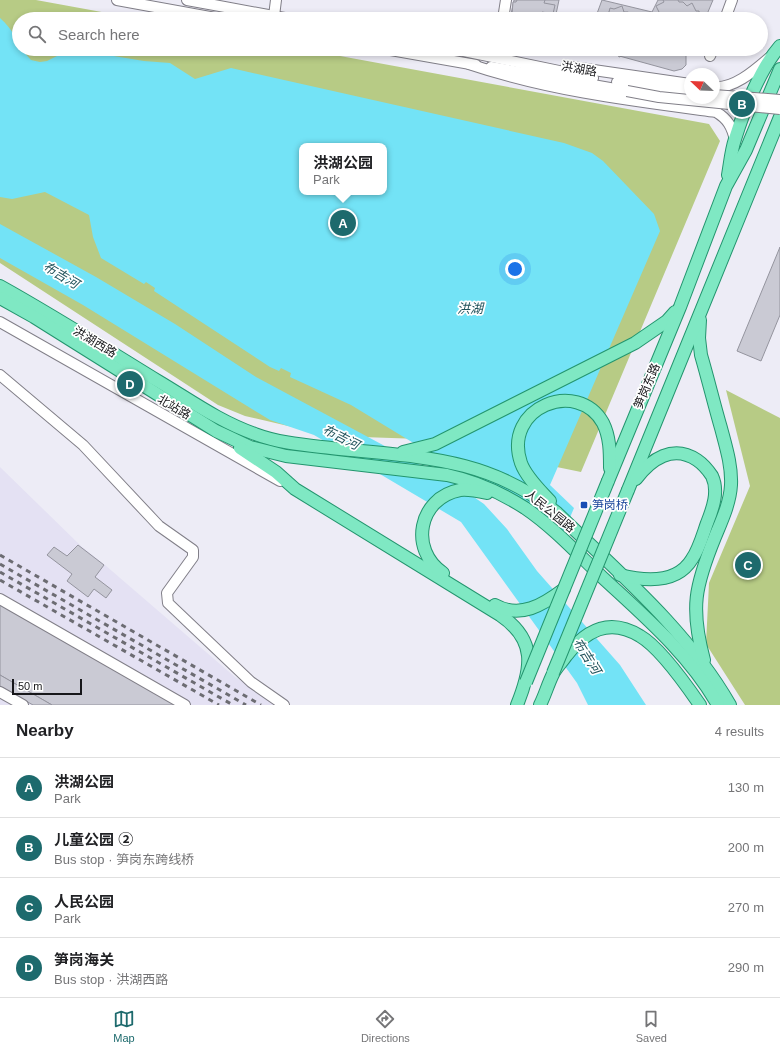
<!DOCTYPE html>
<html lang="en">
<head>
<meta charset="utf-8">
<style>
	:root { --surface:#fff; --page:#f2f2f2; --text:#202124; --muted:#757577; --line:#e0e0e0; --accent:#1d6a6d }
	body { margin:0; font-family:Arial,"Noto Sans SC",sans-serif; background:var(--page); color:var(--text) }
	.compass { position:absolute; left:684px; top:68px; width:36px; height:36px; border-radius:50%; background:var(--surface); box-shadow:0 2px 6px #0003; rotate:293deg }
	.scale { position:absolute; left:12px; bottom:10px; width:70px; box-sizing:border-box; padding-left:4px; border:2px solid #17171a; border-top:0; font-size:11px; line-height:14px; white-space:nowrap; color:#17171a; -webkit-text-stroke:3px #fff; paint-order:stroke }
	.you { position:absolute; left:515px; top:269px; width:14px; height:14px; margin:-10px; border:3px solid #fff; border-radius:50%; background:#1a73e8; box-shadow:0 0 0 6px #1a73e833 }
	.badge { display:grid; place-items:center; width:26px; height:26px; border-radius:50%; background:var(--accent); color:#fff; font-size:13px; font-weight:700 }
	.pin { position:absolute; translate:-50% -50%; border:2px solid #fff; box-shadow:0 1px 4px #0006 }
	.popup { position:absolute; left:299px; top:143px; width:88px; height:52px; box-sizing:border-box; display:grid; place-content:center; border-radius:8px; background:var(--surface); filter:drop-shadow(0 1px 3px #0005); font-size:13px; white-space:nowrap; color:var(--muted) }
	.popup b { font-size:15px; color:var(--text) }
	.popup::after { content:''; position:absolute; left:50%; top:100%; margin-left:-8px; border:8px solid transparent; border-top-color:var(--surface) }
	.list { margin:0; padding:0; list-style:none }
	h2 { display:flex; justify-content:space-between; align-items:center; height:52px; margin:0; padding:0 16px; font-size:17px }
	h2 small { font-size:13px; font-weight:400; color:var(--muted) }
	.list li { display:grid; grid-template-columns:26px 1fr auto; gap:12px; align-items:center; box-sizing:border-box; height:60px; padding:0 16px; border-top:1px solid var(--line) }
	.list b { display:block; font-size:15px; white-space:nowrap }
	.list p { margin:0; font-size:13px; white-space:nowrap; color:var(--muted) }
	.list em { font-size:13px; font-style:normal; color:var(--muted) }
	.icon { flex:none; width:22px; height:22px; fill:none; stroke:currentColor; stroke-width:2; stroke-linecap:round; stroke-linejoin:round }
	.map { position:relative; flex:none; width:780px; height:705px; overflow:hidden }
	.search { position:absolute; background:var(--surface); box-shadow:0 2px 6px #0003; left:12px; right:12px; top:12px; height:44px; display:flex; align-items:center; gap:10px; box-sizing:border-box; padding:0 14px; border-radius:22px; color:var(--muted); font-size:15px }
	.sheet { height:292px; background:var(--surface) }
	nav { display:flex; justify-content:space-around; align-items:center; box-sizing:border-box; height:56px; border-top:1px solid var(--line); background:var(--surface); font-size:11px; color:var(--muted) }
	nav a { display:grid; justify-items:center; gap:2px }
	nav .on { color:var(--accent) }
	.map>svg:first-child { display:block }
	.built { fill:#e4e1f3 }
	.green { fill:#b7cb85; fill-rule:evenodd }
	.water { fill:#73e3f6; fill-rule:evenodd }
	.building { fill:#cacad4; stroke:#94949e }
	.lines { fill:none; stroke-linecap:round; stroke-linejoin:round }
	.minor-casing { stroke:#817f88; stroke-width:12 }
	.major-casing { stroke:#23956e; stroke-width:14 }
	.minor { stroke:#fff; stroke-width:10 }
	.major { stroke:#7fe8c3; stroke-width:12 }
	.rail { stroke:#6c6c72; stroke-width:3; stroke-dasharray:5 5; stroke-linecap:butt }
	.minor-bridge-casing { stroke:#817f88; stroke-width:12; stroke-linecap:butt }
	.major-bridge-casing { stroke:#23956e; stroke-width:14; stroke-linecap:butt }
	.minor-bridge { stroke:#fff; stroke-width:10 }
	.major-bridge { stroke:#7fe8c3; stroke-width:12 }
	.transit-dot { fill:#1a4fb4; stroke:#fff; stroke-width:1.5 }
	.labels { text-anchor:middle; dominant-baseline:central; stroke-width:3.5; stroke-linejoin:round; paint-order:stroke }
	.street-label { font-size:12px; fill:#17171a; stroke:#fff }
	.transit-label { font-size:12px; fill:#164399; stroke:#fff; text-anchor:start }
	.water-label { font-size:13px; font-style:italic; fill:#21535b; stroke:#fff }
</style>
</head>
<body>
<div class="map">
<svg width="780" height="705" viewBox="0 0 780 705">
	<rect width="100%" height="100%" fill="#edecf6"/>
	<!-- built -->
	<path class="built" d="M0,467l81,79 24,19 130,112 43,28h-278z"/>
	<!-- green -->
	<g class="green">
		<path d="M0,0h36l104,19h-121v30h283l407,75 11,17 -139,331 -160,-33 -59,-2 -61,-8 -56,-13 -27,-11 -218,-142zM302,146h82v46h-82z"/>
		<path d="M726,390l54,28v287h-35l-39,-61 3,-61 41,-97z"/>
	</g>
	<!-- water -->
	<g class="water">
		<path d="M0,18c8,7 19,21 19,31h2l10,11 9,2 7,-1 24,-12 73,12 26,2 25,16 36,-11 333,75 28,10 11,8 51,53 6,17 -110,254 24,23 -11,26 -212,-129 -61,-28 1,-4 -10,-5 -2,3 -9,-4 -116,-76 1,-3 -9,-6 -2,2 -43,-26 -8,-21 -4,-22 -44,-23 -33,7 -12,-2zM302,146h82v46h-82z"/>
		<path d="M0,224l96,53 79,47 81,53 196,105 32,22 23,25 30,42 83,94 26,40h-58l-11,-22 -116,-161 -147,-87 -44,-15 -187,-115 -83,-47z"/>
	</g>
	<!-- building -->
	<g class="building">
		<path d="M514,0h45l-4,19h-45z"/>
		<path d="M517,0h28l-1,3 11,2 -2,9 -11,-2 -1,5 11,2h-38v-5h-2l1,-12h3z"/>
		<path d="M602,0l50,12 6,-12h55l-8,19h-110z"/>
		<path d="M663,0h15l1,2h4l4,4 5,-3 4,8h3l1,8h-44l-1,-3 4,-4 -3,-6 8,-4z"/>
		<path d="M622,6l2,6h4l5,4 4,-3 4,6h-38l-1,-3 7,-4 1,-4 4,1z"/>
		<path d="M594,49h98l-2,5 -4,1v10l-4,4 -8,2z"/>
		<path d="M610,49h27l-4,3 -1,3 -5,-1 -8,3 -2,-6h-5z"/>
		<path d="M780,247v68l-19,46 -24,-10z"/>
		<path d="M78,545l26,20 -9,12 17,13 -6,8 -12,-9 -6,8 -21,-16 5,-7 -25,-19 7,-8 13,9z"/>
		<path d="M0,602l181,103h-129l-52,-30z"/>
		<path d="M0,675l52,30h-19l-33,-19z"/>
	</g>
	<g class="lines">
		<defs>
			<g id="minor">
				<path d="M117,0l104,19"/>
				<path d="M187,0l103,19"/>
				<path d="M274,16l2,-16"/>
				<path d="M503,19l3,-19"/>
				<path d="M725,19l7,-19"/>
				<path d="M385,49l91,16"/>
				<path d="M454,49l139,29"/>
				<path d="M710,56l3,-7"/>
				<path d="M469,64c80,27 164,37 247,48 12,7 16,15 19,28"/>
				<path d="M566,66l124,18"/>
				<path d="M491,67l136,24"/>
				<path d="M617,82l73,11"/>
				<path d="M714,87c20,2 41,-17 55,-29"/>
				<path d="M0,322l280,159"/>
				<path d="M0,375l83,70 76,81 34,24v7l-26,36 1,10 83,79 33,23"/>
				<path d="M0,599l185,106"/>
				<path d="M0,692l23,13"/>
			</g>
			<g id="major">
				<path d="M728,175c2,-11 3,-24 7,-36 9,-29 25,-70 45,-93"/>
				<path d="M0,286c54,30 106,63 158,95 32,19 62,41 97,53 24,9 50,11 76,14 84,9 157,8 226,65 62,60 130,117 173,192"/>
				<path d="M0,298l34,19 182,114 34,16 36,9 161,19c28,6 53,17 78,33 28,19 52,45 77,69 42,39 87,77 116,128"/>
				<path d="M700,320l-1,18 2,17c7,24 13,49 20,73 5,19 11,38 10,57 -1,18 -9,35 -16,52 -20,49 -25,71 -11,123"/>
				<path d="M240,448l36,24 19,17 205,126c37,25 32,53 17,90"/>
				<path d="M403,452l32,-8 200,-101 32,-22 8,-9"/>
				<path d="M608,481l72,-174 46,-121 20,-36 34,-81"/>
				<path d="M628,490l152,-373"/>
				<path d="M550,501c-10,-11 -24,-24 -29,-38 -19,-56 57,-85 82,-40 7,14 7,29 7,45"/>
				<path d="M443,573c-34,-23 -25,-75 17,-83 9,-1 18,1 27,3"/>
				<path d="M620,575c24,6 57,9 72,-16 7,-10 11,-25 15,-36 6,-15 12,-32 5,-47 -4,-6 -9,-12 -15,-16 -24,-16 -46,-1 -61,19"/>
				<path d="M495,605c25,14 48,0 69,-16"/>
				<path d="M540,705c5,-10 8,-21 13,-31 3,-6 9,-12 13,-18 19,-25 43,-39 74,-20 19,11 47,50 60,69"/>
			</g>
		</defs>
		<!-- minor casing -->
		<use href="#minor" class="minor-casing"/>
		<!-- major casing -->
		<use href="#major" class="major-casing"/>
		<!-- minor -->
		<use href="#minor" class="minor"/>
		<!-- major -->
		<use href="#major" class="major"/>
		<!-- rail -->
		<g class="rail">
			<path d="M0,555l261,150"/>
			<path d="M0,564l246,141"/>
			<path d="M0,572l233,133"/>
			<path d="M0,580l219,125"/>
		</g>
		<defs>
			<g id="minor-bridge">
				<path d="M627,91l32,6 121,12"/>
				<path d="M714,95l66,5"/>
			</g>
			<g id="major-bridge">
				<path d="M553,673l75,-183"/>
				<path d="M526,682l82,-201"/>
			</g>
		</defs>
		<!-- minor-bridge casing -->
		<use href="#minor-bridge" class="minor-bridge-casing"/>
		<!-- major-bridge casing -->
		<use href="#major-bridge" class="major-bridge-casing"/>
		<!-- minor-bridge -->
		<use href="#minor-bridge" class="minor-bridge"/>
		<!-- major-bridge -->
		<use href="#major-bridge" class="major-bridge"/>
	</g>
	<!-- markers -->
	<rect class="transit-dot" x="580" y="501" width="8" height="8" rx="2"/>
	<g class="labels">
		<!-- street labels -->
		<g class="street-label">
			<text transform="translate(579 69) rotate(10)">洪湖路</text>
			<text transform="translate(95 342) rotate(31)">洪湖西路</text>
			<text transform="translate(647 386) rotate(-67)">笋岗东路</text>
			<text transform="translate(174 407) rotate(30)">北站路</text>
			<text transform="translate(550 511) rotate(39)">人民公园路</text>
		</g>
		<!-- transit labels -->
		<g class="transit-label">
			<text x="592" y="505">笋岗桥</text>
		</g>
		<!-- water labels -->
		<g class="water-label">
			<text transform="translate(61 275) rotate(31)">布吉河</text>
			<text x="470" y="308">洪湖</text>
			<text transform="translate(341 437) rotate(27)">布吉河</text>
			<text transform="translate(587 656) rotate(58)">布吉河</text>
		</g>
	</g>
</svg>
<svg class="compass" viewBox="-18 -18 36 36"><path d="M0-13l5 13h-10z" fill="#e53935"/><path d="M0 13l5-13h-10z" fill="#757577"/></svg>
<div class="scale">50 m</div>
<div class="you"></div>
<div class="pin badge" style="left:343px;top:223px">A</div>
<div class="popup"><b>洪湖公园</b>Park</div>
<div class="pin badge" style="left:742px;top:104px">B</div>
<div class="pin badge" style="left:748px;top:565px">C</div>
<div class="pin badge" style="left:130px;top:384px">D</div>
<div class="search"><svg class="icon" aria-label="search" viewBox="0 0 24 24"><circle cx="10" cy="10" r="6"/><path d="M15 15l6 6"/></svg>Search here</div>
</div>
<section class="sheet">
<h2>Nearby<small>4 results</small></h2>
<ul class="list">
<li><span class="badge">A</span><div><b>洪湖公园</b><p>Park</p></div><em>130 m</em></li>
<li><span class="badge">B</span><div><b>儿童公园 ②</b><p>Bus stop · 笋岗东跨线桥</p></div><em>200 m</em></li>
<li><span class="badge">C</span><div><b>人民公园</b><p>Park</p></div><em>270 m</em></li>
<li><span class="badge">D</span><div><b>笋岗海关</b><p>Bus stop · 洪湖西路</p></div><em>290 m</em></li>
</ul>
</section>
<nav>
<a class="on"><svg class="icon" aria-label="map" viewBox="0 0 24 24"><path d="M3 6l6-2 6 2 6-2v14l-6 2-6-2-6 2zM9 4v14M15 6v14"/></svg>Map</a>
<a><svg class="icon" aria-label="directions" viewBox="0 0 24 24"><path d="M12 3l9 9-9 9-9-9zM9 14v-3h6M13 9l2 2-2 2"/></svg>Directions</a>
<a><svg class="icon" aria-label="saved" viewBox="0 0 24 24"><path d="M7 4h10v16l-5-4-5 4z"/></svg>Saved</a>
</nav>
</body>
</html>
